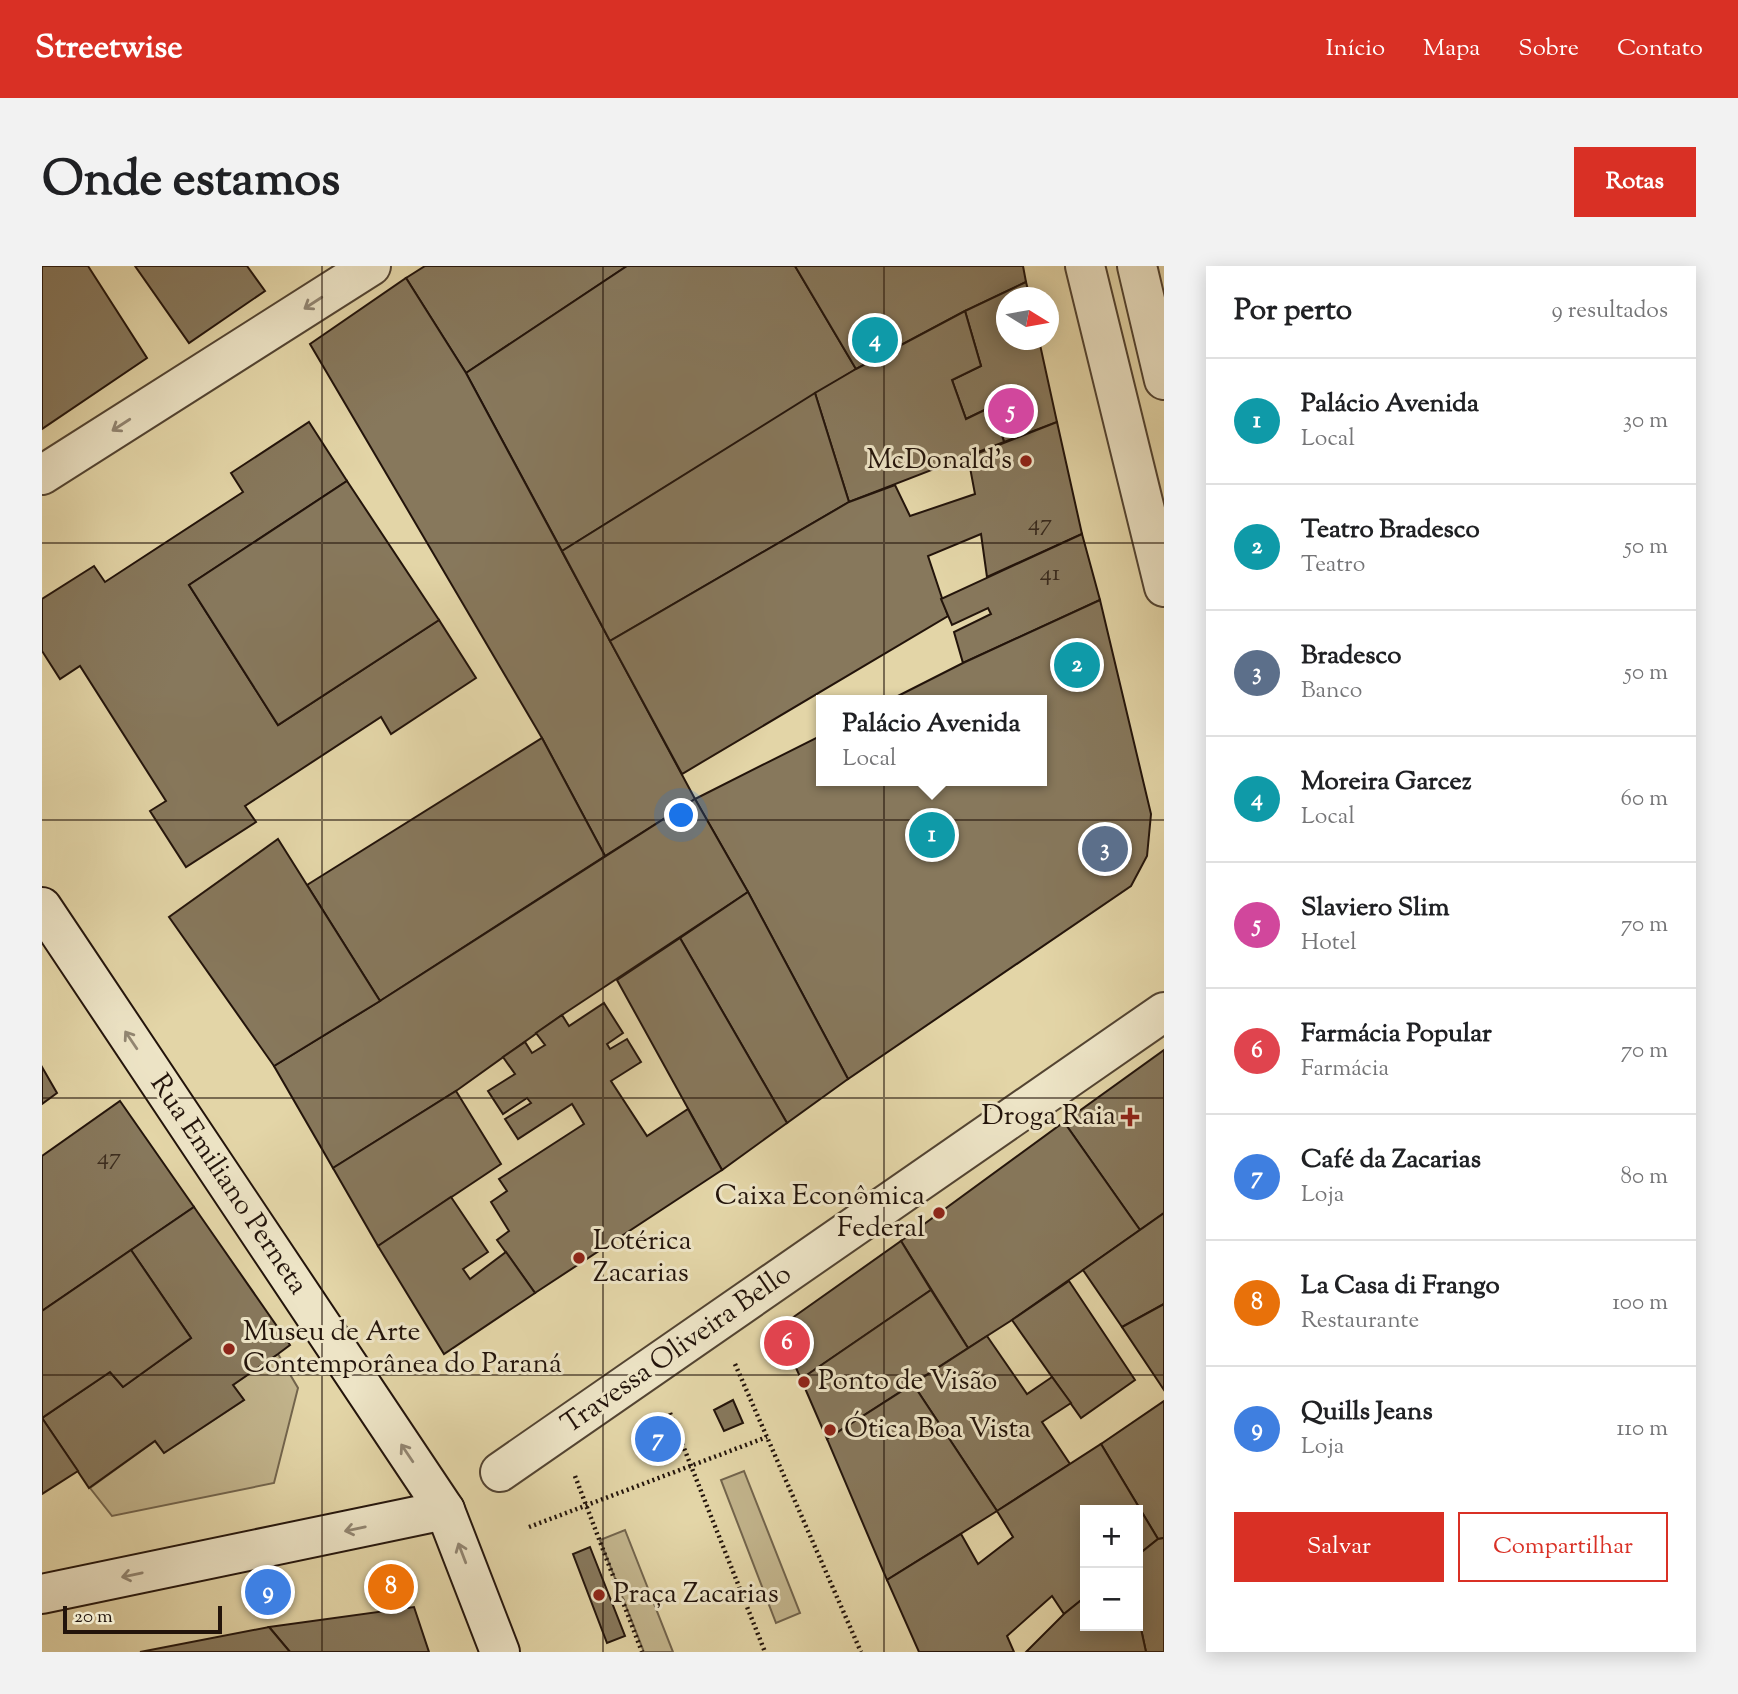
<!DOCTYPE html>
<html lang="pt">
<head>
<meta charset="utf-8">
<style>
	:root { --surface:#fff; --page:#f2f2f2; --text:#202124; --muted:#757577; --line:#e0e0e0; --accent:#d93025 }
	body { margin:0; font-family:"Sorts Mill Goudy",serif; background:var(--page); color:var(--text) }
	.controls { position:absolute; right:21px; bottom:21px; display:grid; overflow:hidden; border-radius:0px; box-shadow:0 4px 18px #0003 }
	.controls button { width:63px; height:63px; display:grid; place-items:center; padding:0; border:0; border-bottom:2px solid var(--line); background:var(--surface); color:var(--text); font:35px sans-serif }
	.compass { position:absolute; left:954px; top:21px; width:63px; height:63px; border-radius:50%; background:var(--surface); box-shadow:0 4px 18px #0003; rotate:101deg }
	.scale { position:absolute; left:21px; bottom:18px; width:159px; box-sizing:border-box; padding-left:7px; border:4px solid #23140b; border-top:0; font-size:19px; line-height:24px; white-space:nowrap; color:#23140b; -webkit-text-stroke:5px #ede4c6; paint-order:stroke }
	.you { position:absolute; left:640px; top:550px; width:24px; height:24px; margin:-18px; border:5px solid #fff; border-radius:50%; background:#1a73e8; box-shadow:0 0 0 10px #1a73e833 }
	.badge { display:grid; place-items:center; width:46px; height:46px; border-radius:50%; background:var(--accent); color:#fff; font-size:23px; font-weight:700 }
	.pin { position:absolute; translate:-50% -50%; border:4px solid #fff; box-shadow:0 2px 7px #0006 }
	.popup { position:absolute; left:774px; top:429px; width:231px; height:91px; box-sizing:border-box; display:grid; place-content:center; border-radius:0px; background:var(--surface); filter:drop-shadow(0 2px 5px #0005); font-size:23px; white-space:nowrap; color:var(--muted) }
	.popup b { font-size:26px; color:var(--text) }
	.popup::after { content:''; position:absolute; left:50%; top:100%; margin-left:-14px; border:14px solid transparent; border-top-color:var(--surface) }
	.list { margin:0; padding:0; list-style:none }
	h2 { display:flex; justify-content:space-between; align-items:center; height:91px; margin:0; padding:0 28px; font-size:30px }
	h2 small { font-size:23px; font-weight:400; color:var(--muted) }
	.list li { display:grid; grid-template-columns:46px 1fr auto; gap:21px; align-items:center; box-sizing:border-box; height:126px; padding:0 28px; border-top:2px solid var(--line) }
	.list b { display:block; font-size:26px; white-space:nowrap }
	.list p { margin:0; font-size:23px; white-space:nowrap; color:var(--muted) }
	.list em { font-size:23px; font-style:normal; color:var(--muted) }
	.actions { display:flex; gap:14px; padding:21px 28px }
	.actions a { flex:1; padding:16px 0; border:2px solid var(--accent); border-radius:0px; text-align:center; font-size:24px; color:var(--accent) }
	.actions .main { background:var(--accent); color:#fff }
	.map { position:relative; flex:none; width:1122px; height:1386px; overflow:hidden; border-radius:0px }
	header { display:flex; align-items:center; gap:42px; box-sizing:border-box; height:98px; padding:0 35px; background:var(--accent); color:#fff }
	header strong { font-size:33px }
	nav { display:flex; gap:38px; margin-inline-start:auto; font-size:24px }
	.intro { display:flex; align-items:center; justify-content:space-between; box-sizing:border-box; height:168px; padding:0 42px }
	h1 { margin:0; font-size:49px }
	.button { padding:18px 32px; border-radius:0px; background:var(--accent); color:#fff; font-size:24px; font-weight:700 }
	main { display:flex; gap:42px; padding:0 42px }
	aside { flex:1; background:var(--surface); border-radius:0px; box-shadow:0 4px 18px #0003 }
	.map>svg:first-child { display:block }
	.green { fill:#c2b48c; stroke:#72644c; stroke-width:2 }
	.building { fill:#87785c; stroke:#23140b; stroke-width:2 }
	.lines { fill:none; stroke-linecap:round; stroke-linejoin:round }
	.street-casing { stroke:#534432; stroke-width:42 }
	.secondary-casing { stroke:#23140b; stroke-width:42 }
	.path { stroke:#23140b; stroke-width:4.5; stroke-dasharray:2 3.5; stroke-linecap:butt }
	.street { stroke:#ede4c6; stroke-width:38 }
	.secondary { stroke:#ede4c6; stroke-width:38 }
	.oneway { stroke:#928672 }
	.grid { fill:none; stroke:#23140b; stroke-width:2; stroke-opacity:0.55 }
	.poi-dot { fill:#8f2418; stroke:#ede4c6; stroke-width:2.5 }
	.labels { text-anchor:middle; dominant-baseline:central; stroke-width:6; stroke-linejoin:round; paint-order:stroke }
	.number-label { font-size:24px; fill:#3c2d1f }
	.poi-label { font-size:28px; fill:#23140b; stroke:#ede4c6; text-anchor:start }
	.street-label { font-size:28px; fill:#23140b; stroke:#ede4c6 }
</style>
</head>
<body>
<header>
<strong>Streetwise</strong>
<nav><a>Início</a><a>Mapa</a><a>Sobre</a><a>Contato</a></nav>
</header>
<div class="intro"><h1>Onde estamos</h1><a class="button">Rotas</a></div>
<main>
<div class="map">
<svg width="1122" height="1386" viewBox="0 0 1122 1386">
	<rect width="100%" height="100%" fill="#e3d5a7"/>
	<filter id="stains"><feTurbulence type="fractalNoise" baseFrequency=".00286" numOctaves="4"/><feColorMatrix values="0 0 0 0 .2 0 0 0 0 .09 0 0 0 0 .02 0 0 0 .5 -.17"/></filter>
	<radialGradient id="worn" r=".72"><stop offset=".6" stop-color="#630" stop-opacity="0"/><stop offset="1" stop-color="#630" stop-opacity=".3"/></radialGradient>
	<!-- green -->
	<g class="green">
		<path d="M236,1088l20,34 -24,95 -162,33 -22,-28 65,-47 9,12 80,-53 -11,-15z"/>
		<path d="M702,1205l56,142 -24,10 -55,-143z"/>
		<path d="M583,1264l48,122h-29l-44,-112z"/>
	</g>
	<!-- building -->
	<g class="building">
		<path d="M0,0h46l59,92 -105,71z"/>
		<path d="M93,0h112l18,25 -76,52z"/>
		<path d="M383,0h202l-161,107 -60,-95z"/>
		<path d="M585,0h168l61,103 -294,182 -96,-178z"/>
		<path d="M753,0h228l3,16 -61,29 -109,58z"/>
		<path d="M364,12l60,95 229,426 -90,57 -63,-118 -232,-394z"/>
		<path d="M984,16l4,16h-24v42h33l18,82 -53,20 -11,-36 -27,13 -14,-39 29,-14 -16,-55z"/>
		<path d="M923,45l16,55 -29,14 14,39 27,-13 11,36 -155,60 -34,-109 41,-24z"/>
		<path d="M773,127l34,109 -239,139 -48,-90z"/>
		<path d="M267,156l38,59 -158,104 89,140 161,-105 37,58 -85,56 -10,-17 -136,89 11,16 -70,45 -36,-56 16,-10 -86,-135 -20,13 -18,-28v-52l52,-33 11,16 138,-90 -12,-19z"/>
		<path d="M1015,156l25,112 -95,43 -6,-43 -53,22 20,60 -266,158 -72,-133 239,-139 46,-17 15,31 65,-22 -7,-37z"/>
		<path d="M305,215l92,139 -161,105 -89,-140z"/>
		<path d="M1040,268l18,66 -137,63 -9,-31 37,-18 -3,-6 -36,17 -11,-26z"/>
		<path d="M1058,334l51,214 -4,42 -16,30 -283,193 -100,-187 -53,-93 127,-64v46h220v-81h-152l73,-37z"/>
		<path d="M500,472l63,118 -225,145 -73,-116z"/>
		<path d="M653,533l53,93 -186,123 -106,76 -123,77 -59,-102 106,-65z"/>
		<path d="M236,573l102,162 -106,65 -105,-149z"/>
		<path d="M706,626l100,187 -61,44 -107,-185z"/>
		<path d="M638,672l107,185 -65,47 -105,-190z"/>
		<path d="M562,737l19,30 -16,11 3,5 17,-10 14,23 -30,19 36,55 41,-27 34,61 -187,123 -38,-53 12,-9 -18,-29 16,-11 -8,-12 85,-55 -12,-20 -54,35 -13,-20 26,-16 -4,-5 -24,16 -15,-23 27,-17 -12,-17 22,-15 7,11 13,-8 -9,-12 26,-18 7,11z"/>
		<path d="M1122,784v163l-24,17 -76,-108z"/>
		<path d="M0,801l15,26 -15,11z"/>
		<path d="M414,825l45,73 -123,82 -45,-78z"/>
		<path d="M78,835l74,106 -152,104v-155z"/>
		<path d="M1022,856l76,108 -128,90 -44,28 -67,-107z"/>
		<path d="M409,931l37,55 -25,17 7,10 36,-27 29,41 -91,61 -66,-108z"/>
		<path d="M152,941l96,138 -12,9 -45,31 11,15 -80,53 -9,-12 -66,47 -47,-70 68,-46 13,15 68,-49 -60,-88z"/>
		<path d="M1122,947v91l-42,23 -39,-57z"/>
		<path d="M859,975l30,49 -130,89 -23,-51z"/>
		<path d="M89,984l60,88 -68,49 -13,-15 -68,46v-107z"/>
		<path d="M1027,1015l66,99 -54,38 -69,-98z"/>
		<path d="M889,1024l37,58 -141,91 -26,-60z"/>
		<path d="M1122,1038v86l-42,-63z"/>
		<path d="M945,1070l40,58 25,-17 19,26 -29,19 28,42 -73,47 -84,-127z"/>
		<path d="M871,1118l84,127 -110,69 -60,-141z"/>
		<path d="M691,1134l10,23 -19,8 -10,-21z"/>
		<path d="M1122,1135v137l-6,1 -57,-95z"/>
		<path d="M0,1152l36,53 -36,23z"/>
		<path d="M625,1154l11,23 -30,14 -10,-22z"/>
		<path d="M1059,1178l57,95 -20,16v-45h-53v87l-21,17 -12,-18 -45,40 7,16h-95l-32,-72 74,-46 17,30 35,-27 -16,-26z"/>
		<path d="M1122,1272v114h-18l-8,-37v-60l20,-16z"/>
		<path d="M548,1281l35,89 -18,7 -34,-89z"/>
		<path d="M1043,1331v29h53v-11l8,37h-120l38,-38z"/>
		<path d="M372,1341l15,45h-139l-21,-25z"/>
		<path d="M227,1361l21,25h-150z"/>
	</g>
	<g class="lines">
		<defs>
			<g id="street">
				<path d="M1043,0l79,321"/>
				<path d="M1095,0l27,114"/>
				<path d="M0,209l329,-209"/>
				<path d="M458,1206l664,-460"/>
			</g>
			<g id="secondary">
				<path d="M0,641l403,603 55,142"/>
				<path d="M0,1328l403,-84"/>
			</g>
		</defs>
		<!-- street casing -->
		<use href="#street" class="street-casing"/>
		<!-- secondary casing -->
		<use href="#secondary" class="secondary-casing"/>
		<!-- path -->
		<g class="path">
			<path d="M693,1098l126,288"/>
			<path d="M628,1147l95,239"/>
			<path d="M533,1210l67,176"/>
			<path d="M487,1261l238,-90"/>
		</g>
		<!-- street -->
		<use href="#street" class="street"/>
		<!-- secondary -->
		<use href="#secondary" class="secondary"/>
	</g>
	<!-- one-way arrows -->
	<defs><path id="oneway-shaft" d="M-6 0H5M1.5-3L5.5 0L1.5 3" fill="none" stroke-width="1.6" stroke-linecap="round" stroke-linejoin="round" transform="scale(1.75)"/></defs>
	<g class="oneway">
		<use href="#oneway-shaft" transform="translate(271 37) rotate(147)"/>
		<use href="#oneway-shaft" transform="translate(79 159) rotate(147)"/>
		<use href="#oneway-shaft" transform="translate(89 774) rotate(-124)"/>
		<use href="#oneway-shaft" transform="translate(365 1187) rotate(-124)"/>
		<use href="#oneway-shaft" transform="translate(313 1263) rotate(168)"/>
		<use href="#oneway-shaft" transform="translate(420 1287) rotate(-111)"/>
		<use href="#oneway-shaft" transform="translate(90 1309) rotate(168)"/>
	</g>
	<!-- grid -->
	<path class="grid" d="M280,0v1386M561,0v1386M842,0v1386M0,277h1122M0,554h1122M0,832h1122M0,1109h1122"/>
	<!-- markers -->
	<g class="poi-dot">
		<circle cx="984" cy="195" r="7"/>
		<path d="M1084.5 840.5h7v7h7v7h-7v7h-7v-7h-7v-7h7z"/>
		<circle cx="897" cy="947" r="7"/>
		<circle cx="537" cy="992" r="7"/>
		<circle cx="187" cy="1083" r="7"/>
		<circle cx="762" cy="1116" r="7"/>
		<circle cx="788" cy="1164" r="7"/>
		<circle cx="557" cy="1329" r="7"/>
	</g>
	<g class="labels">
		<!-- number labels -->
		<g class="number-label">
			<text x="998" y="258">47</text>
			<text x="1008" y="308">41</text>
			<text x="67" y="892">47</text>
		</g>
		<!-- poi labels -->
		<g class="poi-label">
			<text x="970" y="195" text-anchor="end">McDonald's</text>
			<text x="1074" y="851" text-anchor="end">Droga Raia</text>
			<text x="883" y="931" text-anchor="end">Caixa Econômica<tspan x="883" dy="32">Federal</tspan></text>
			<text x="551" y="976">Lotérica<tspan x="551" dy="32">Zacarias</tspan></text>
			<text x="201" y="1067">Museu de Arte<tspan x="201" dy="32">Contemporânea do Paraná</tspan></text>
			<text x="776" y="1116">Ponto de Visão</text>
			<text x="802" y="1164">Ótica Boa Vista</text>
			<text x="571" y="1329">Praça Zacarias</text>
		</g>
		<!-- street labels -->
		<g class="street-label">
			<text transform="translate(186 919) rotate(56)">Rua Emiliano Perneta</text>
			<text transform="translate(635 1084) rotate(-35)">Travessa Oliveira Bello</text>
		</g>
	</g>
	<rect width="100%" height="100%" filter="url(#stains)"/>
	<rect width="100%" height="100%" fill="url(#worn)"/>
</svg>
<div class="controls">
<button>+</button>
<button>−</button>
</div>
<svg class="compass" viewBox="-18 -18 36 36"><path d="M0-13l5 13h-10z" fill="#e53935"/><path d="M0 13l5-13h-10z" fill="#757577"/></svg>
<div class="scale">20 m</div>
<div class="you"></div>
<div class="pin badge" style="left:890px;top:569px;background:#0f9aa8">1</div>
<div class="popup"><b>Palácio Avenida</b>Local</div>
<div class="pin badge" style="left:1035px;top:399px;background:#0f9aa8">2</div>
<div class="pin badge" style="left:1063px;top:583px;background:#5c6f8a">3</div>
<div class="pin badge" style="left:833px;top:74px;background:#0f9aa8">4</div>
<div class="pin badge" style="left:969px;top:145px;background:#d1479c">5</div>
<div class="pin badge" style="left:745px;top:1077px;background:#e0444e">6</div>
<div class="pin badge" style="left:616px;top:1173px;background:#3f7fe0">7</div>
<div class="pin badge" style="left:349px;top:1321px;background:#e8710a">8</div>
<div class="pin badge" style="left:226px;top:1326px;background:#3f7fe0">9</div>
</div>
<aside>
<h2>Por perto<small>9 resultados</small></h2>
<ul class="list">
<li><span class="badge" style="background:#0f9aa8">1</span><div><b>Palácio Avenida</b><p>Local</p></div><em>30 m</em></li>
<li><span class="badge" style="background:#0f9aa8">2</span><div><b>Teatro Bradesco</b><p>Teatro</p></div><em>50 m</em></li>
<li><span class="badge" style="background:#5c6f8a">3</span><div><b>Bradesco</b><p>Banco</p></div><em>50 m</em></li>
<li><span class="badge" style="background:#0f9aa8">4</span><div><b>Moreira Garcez</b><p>Local</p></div><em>60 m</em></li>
<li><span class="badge" style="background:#d1479c">5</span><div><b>Slaviero Slim</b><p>Hotel</p></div><em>70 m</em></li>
<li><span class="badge" style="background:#e0444e">6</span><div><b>Farmácia Popular</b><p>Farmácia</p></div><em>70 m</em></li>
<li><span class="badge" style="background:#3f7fe0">7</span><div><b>Café da Zacarias</b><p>Loja</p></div><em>80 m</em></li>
<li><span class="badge" style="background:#e8710a">8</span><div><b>La Casa di Frango</b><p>Restaurante</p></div><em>100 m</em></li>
<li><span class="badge" style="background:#3f7fe0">9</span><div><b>Quills Jeans</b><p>Loja</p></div><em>110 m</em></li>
</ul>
<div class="actions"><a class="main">Salvar</a><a>Compartilhar</a></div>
</aside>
</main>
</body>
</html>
